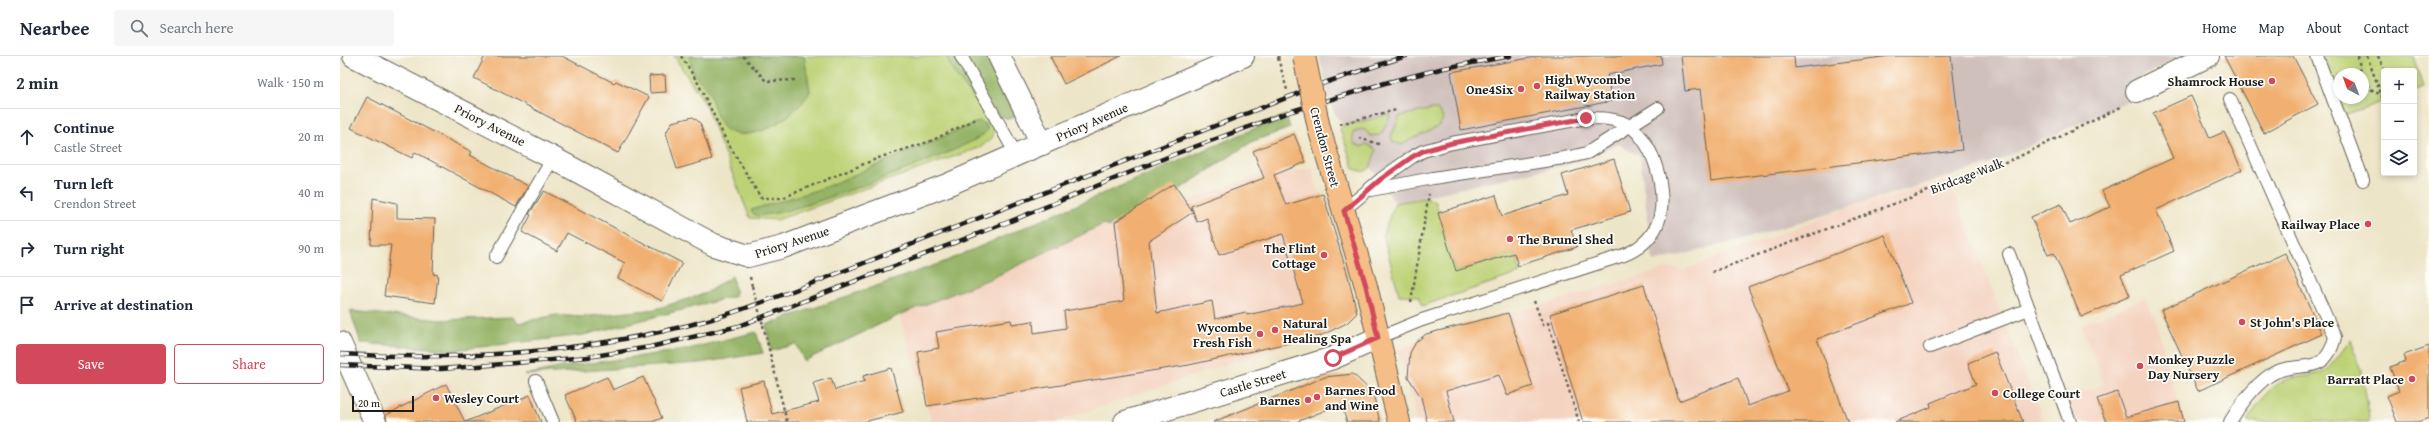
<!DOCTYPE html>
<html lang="en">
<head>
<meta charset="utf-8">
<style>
	:root { --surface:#fff; --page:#f6f6f7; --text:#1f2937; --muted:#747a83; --line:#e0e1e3; --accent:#d1495b }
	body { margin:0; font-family:"Gentium Book Plus",serif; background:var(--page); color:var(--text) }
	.controls { position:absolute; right:12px; top:12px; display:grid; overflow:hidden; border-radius:4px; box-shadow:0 2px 6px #0003 }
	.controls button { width:36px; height:36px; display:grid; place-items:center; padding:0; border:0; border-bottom:1px solid var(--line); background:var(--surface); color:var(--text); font:20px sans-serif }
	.compass { position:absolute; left:1993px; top:12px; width:36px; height:36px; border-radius:50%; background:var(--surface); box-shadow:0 2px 6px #0003; rotate:319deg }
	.scale { position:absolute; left:12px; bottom:10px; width:62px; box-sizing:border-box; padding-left:4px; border:2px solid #1c1c1c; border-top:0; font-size:11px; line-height:14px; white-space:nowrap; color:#1c1c1c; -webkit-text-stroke:3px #fdfcf7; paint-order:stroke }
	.stop { position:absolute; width:12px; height:12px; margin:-9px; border:3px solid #d1495b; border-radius:50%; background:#fff }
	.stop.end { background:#d1495b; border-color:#fff; box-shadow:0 1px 4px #0008 }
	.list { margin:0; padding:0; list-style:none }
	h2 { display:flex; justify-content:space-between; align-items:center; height:52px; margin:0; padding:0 16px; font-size:17px }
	h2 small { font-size:13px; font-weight:400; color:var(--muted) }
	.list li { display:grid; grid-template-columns:26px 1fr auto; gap:12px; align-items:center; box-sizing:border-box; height:56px; padding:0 16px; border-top:1px solid var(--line) }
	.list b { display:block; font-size:15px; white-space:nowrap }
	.list p { margin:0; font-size:13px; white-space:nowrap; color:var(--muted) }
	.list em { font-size:13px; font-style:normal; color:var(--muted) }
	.actions { display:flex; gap:8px; padding:12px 16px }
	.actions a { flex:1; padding:9px 0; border:1px solid var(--accent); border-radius:4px; text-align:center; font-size:14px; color:var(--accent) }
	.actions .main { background:var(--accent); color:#fff }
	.icon { flex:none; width:22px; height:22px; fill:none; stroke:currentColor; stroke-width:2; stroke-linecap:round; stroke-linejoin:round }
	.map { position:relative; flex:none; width:2089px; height:366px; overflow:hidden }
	header { display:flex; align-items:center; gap:24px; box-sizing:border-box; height:56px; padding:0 20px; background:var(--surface); border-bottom:1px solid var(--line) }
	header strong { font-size:19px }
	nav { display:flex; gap:22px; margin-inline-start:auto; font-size:14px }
	.search { width:280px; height:36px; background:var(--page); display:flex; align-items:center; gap:10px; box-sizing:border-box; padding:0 14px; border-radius:4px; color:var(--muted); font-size:15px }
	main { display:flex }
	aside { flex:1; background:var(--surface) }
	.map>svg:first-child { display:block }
	.built { fill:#f4d3c1 }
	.industrial { fill:#d0c0bc }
	.green { fill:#bdd276; stroke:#6c7749; fill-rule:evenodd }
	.forest { fill:#96b467; stroke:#596842 }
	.building { fill:#f1b071 }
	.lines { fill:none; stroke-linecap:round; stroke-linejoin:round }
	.lane-casing { stroke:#656258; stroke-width:14 }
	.street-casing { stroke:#656258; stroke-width:24 }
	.primary-casing { stroke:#656258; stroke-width:24 }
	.path { stroke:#656258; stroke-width:2.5; stroke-dasharray:3 3; stroke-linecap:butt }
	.lane { stroke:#fff; stroke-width:12 }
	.street { stroke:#fff; stroke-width:22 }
	.primary { stroke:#f6be87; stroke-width:22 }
	.rail-casing { stroke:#1c1c1c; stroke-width:4.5 }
	.rail { stroke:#fdfcf7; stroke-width:3; stroke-dasharray:9; stroke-linecap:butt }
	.primary-bridge-casing { stroke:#656258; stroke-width:24; stroke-linecap:butt }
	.path-bridge { stroke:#656258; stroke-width:2.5; stroke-dasharray:3 3; stroke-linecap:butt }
	.primary-bridge { stroke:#f6be87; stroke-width:22 }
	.route { stroke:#d1495b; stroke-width:5 }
	.poi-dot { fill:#d1495b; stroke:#fdfcf7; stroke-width:1.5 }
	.labels { text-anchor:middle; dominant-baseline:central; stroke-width:3.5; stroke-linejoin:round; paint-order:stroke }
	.poi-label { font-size:13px; font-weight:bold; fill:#1c1c1c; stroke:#fdfcf7; text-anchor:start }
	.street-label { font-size:13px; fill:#1c1c1c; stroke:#fdfcf7 }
</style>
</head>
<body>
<header>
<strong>Nearbee</strong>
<div class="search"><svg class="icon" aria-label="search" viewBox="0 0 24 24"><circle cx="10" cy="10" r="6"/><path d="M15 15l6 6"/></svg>Search here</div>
<nav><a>Home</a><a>Map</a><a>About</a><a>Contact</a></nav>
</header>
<main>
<aside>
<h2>2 min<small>Walk · 150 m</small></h2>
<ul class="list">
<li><svg class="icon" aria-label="ahead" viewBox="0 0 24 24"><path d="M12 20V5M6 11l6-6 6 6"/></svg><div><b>Continue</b><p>Castle Street</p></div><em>20 m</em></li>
<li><svg class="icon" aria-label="left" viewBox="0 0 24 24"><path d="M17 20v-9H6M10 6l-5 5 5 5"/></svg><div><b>Turn left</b><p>Crendon Street</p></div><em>40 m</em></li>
<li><svg class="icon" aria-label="right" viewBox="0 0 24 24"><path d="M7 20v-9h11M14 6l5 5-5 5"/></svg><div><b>Turn right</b></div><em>90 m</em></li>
<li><svg class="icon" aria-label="arrive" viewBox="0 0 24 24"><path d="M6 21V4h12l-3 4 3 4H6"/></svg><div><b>Arrive at destination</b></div></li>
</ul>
<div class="actions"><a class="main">Save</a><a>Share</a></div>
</aside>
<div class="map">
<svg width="2089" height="366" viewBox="0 0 2089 366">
	<rect width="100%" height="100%" fill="#fdfcf7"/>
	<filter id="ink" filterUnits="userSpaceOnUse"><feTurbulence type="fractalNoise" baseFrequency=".025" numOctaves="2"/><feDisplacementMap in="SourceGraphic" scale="8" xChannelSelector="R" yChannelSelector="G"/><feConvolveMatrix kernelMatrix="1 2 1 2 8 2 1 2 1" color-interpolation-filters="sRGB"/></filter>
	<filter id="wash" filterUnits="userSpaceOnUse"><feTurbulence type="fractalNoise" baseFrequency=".012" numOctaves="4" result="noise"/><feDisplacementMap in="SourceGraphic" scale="16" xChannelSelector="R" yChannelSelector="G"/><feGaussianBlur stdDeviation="0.9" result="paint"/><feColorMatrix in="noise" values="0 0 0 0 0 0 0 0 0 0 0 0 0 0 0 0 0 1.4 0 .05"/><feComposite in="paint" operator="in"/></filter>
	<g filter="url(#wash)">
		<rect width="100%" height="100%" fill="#ede5c7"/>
		<!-- built -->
		<g class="built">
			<path d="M971,111l29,100 11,55 -295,100h-124l-33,-107 93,-37 113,-54 2,2 62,-33 13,10 92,-33 3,5z"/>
			<path d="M1609,125l95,241h-626l-20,-72 119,-38 152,-44 15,2 170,-64z"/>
			<path d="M1805,242l10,20 28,104h-106l-10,-23 37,-15 -23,-59z"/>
			<path d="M108,324l18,36 -12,6h-58l-6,-13z"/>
		</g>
		<!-- industrial -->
		<path class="industrial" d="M979,0h860l-57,32 6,13 -138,63 -249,76 -88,22 -13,-105 -22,-13 -40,18 -183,41 -62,-92z"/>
		<!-- green -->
		<g class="green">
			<path d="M334,0h320l24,54 -7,9 -9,-3 -8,8 -1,13 -12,10 -204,73 -27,-2 -46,-116z"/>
			<path d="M1981,0h92l10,31 -9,3v-19h-30v30l-40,14zM1999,18h24v24h-24z"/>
			<path d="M1092,53c5,1 8,2 10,7 5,13 -30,20 -40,29l-9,-3 -2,-5 9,-21z"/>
			<path d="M1051,58l-10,21 -11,1 -5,-6 -4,-1 -8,4v10l8,4 6,-3 9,6 -6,18 -6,4 -10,-3 -14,-40 3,-3z"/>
			<path d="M1083,142l12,2 21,71 58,-18 6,20 -98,33 -4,-10 -19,-1 -16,-61 12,-31z"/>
			<path d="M2011,283c9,27 17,55 18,83h-122c12,-19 22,-39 45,-44 12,-2 22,-1 33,-8 10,-7 18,-21 26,-31z"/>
		</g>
		<!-- forest -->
		<g class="forest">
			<path d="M349,0h115l6,35c-11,23 -55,53 -82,40 -12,-7 -14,-29 -20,-41 -4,-6 -10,-10 -14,-16 -2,-5 -4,-13 -5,-18z"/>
			<path d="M606,0h48l24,54 -3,7 -7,2 -6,-3 -11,3 -38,-47z"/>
			<path d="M946,59l4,13 -37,13 -79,52h-5l-62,34 -3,-3 -112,54 -93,37 -95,46 -8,-17 -25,7 -5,-26 178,-63z"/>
			<path d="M640,65l7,5v5c-13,17 -162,69 -191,77 -12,4 -26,6 -38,8l-6,-3 -1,-3 72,-22z"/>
			<path d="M392,220l4,20 -152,39 -130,15 -93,-7 -11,-32 91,9 72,-3 5,6 38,-8 26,2 74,-8 50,-16z"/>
			<path d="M416,276l7,21 -63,10 -175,12 38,-8 121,-17z"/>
		</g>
		<g id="blocks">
			<!-- building -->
			<g class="building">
				<path d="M145,0h77l52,27 2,-2 33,16 -31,56 -144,-75z"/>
				<path d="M710,0h71l-57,28z"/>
				<path d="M1201,0h120l1,8 -55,11 5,26 -151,29 -10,-58z"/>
				<path d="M1341,0h113l1,12 96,-12h60l11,94 -251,31 -11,-92 -15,2z"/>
				<path d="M1884,0h69l25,48 -54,29z"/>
				<path d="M325,19l1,17 -16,1 -1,-17z"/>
				<path d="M1851,40l19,42 14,-6 18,38 -86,40 18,41 -53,24 9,21 -49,21 -27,-64 -6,2 -17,-38 30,-13 9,20 40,-17 -8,-16 71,-33 -20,-45z"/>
				<path d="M27,41l105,55 -2,3 58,31 -12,21 -101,-55 -3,6 -61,-30z"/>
				<path d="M353,61l7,6 12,36 -35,10 -11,-36 6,-11z"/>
				<path d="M954,78l12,28 -32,13 12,30 37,-11 25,82 9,37 -10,10 -27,13 -131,29 -262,41 -9,-54 21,-4 -3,-16 75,-12 1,4 21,-3 1,12 32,-5 -2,-17 60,-10 -9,-79 59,-38 19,28 -44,29 8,72 55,-12 3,18 31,-7 1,3 56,-12 -20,-69 -64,21 -12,-37 -10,4 -6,-16 73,-28 -11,-27z"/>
				<path d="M1274,103l16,53 -59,18 6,17 -59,19 -4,-13 -58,18 -18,-58 58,-18 6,21 66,-21 -6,-20z"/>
				<path d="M204,135l138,72 -20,38 -44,-23 7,-15 -58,-30 -10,18 -35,-19 9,-17 -2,-1z"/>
				<path d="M33,142l24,5v15l38,1 -2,55 5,1 -3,28 -51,-7 7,-51h-20z"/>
				<path d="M1545,179l26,68 -94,36 31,83h-265l-33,-108 94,-29 35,116 59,-23 10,28 40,-15 -40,-104z"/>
				<path d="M1945,197l37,81 -124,57 -37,-81z"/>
				<path d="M1168,257l25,73 -26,9 -8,-20 -53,16 8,31h-27l-6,-25 -13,-20 2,-24 6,-11 10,-8z"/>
				<path d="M2089,290v72l-12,4h-20l-10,-26 12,-5 -9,-24 16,-6 -2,-6z"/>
				<path d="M1655,296l28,70h-128l36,-15 -1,-4 46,-19 -8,-21z"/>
				<path d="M551,312l12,44 -40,10h-116l-8,-35 25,-6 8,33 47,-12 -6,-19 18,-5 4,12 30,-9 -2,-5z"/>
				<path d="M1013,318l20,19 7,29h-33l-6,-18 -45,18h-83l112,-45z"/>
				<path d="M267,321l6,13 30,-13 19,41 -10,4h-75l-12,-27z"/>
				<path d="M106,328l19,38 65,-27 11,27h-154l-1,-7z"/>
				<path d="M1777,336l9,25 53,-15 5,20h-78l-9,-23z"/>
			</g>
		</g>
	</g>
	<g filter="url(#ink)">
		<use href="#blocks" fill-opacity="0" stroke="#656258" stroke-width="1"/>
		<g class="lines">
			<defs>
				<g id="lane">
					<path d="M621,0l56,100"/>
					<path d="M1977,0l46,124"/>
					<path d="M1031,134l62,-12 137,-21 17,-4 71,-45"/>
					<path d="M1003,155l38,-32 31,-22 11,-6 29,-8 134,-25c13,0 24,0 36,4 32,12 48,75 35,103 -7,15 -18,24 -33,30l-202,65 -44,18"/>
					<path d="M1669,198l61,168"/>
					<path d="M156,201l57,-99"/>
					<path d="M1590,291l99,-38"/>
					<path d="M196,325l17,41"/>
					<path d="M1890,366c9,-16 24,-36 40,-47 27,-17 55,5 65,-38l-105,-238"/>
				</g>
				<g id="street">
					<path d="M14,0l199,102 161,87 34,11 35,-9 164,-62 296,-129"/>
					<path d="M659,0l43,88"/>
					<path d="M1797,35l71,-35"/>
					<path d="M0,287l35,79"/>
					<path d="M785,366l208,-64 45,-20"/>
				</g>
				<path id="primary" d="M979,72l47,158 33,136"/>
			</defs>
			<!-- lane casing -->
			<use href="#lane" class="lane-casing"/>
			<!-- street casing -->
			<use href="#street" class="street-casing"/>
			<!-- primary casing -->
			<use href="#primary" class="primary-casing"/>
			<!-- path -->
			<g class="path">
				<path d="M341,0l17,27 27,55 36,60h21l99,-41 50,-16 47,-23"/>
				<path d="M403,0l23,25 29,-1"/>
				<path d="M2018,0l3,18"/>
				<path d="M2027,0l17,46"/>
				<path d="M2038,0l7,15"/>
				<path d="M938,2l1,-2"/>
				<path d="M2023,24l8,9 11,7 2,-8"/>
				<path d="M1000,68l56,-14"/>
				<path d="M1019,82l23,7"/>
				<path d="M1372,216l304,-114 107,-52"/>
				<path d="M410,221l2,9"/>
				<path d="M1194,245l9,24 5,-2 31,99"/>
				<path d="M1071,246l18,-108"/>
				<path d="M423,269l24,97"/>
			</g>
			<!-- lane -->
			<use href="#lane" class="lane"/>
			<!-- street -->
			<use href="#street" class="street"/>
			<!-- primary -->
			<use href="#primary" class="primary"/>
			<defs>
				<g id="rail">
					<path d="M0,298c126,7 250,-1 372,-35 28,-8 56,-19 83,-29l532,-208 79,-26"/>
					<path d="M0,309l101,4 147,-12 62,-10 89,-21 272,-105 164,-67 117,-43 93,-28 59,-15 66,-12"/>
				</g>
			</defs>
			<!-- rail casing -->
			<use href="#rail" class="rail-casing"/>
			<!-- rail -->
			<use href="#rail" class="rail"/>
			<defs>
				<path id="primary-bridge" d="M964,0l15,72"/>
			</defs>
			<!-- primary-bridge casing -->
			<use href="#primary-bridge" class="primary-bridge-casing"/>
			<!-- path-bridge -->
			<g class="path-bridge">
				<path d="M938,2l9,32"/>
				<path d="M412,230l11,39"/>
			</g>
			<!-- primary-bridge -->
			<use href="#primary-bridge" class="primary-bridge"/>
		</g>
	</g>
	<g class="lines" filter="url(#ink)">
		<!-- route -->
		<path class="route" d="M993,302l45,-20 -12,-52 -22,-75 37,-32 31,-22 11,-6 29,-8 134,-25"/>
	</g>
	<!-- markers -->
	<g class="poi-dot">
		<circle cx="1932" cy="25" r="4"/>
		<circle cx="1197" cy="30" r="4"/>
		<circle cx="1181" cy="33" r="4"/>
		<circle cx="2028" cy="168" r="4"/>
		<circle cx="1170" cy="183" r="4"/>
		<circle cx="984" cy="199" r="4"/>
		<circle cx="1902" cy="266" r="4"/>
		<circle cx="935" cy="274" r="4"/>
		<circle cx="920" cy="278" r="4"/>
		<circle cx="1800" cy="310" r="4"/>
		<circle cx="2072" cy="323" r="4"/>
		<circle cx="1655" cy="337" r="4"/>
		<circle cx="977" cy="341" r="4"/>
		<circle cx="96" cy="342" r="4"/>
		<circle cx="968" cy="344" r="4"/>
	</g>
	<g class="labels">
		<!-- poi labels -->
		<g class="poi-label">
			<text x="1205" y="23">High Wycombe<tspan x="1205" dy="15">Railway Station</tspan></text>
			<text x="1924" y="25" text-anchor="end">Shamrock House</text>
			<text x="1173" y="33" text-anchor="end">One4Six</text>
			<text x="2020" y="168" text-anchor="end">Railway Place</text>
			<text x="1178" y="183">The Brunel Shed</text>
			<text x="976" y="192" text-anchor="end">The Flint<tspan x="976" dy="15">Cottage</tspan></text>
			<text x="1910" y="266">St John's Place</text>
			<text x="943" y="267">Natural<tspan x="943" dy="15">Healing Spa</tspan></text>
			<text x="912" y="271" text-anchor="end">Wycombe<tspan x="912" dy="15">Fresh Fish</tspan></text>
			<text x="1808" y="303">Monkey Puzzle<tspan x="1808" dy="15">Day Nursery</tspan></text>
			<text x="2064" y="323" text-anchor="end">Barratt Place</text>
			<text x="985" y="334">Barnes Food<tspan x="985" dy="15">and Wine</tspan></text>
			<text x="1663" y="337">College Court</text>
			<text x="104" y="342">Wesley Court</text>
			<text x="960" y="344" text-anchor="end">Barnes</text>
		</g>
		<!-- street labels -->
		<g class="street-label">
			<text transform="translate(752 66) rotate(-24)">Priory Avenue</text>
			<text transform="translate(150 69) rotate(27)">Priory Avenue</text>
			<text transform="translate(985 91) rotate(75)">Crendon Street</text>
			<text transform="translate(1627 120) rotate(-21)">Birdcage Walk</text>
			<text transform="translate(452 186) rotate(-18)">Priory Avenue</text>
			<text transform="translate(913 327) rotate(-17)">Castle Street</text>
		</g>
	</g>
</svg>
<div class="controls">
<button>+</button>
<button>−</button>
<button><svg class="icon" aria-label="layers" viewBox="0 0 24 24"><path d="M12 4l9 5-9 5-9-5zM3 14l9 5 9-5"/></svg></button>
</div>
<svg class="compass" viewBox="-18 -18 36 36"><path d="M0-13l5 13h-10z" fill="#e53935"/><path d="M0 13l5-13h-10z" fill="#747a83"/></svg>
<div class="scale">20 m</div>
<div class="stop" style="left:993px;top:302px"></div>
<div class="stop end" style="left:1246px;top:62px"></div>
</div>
</main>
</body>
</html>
